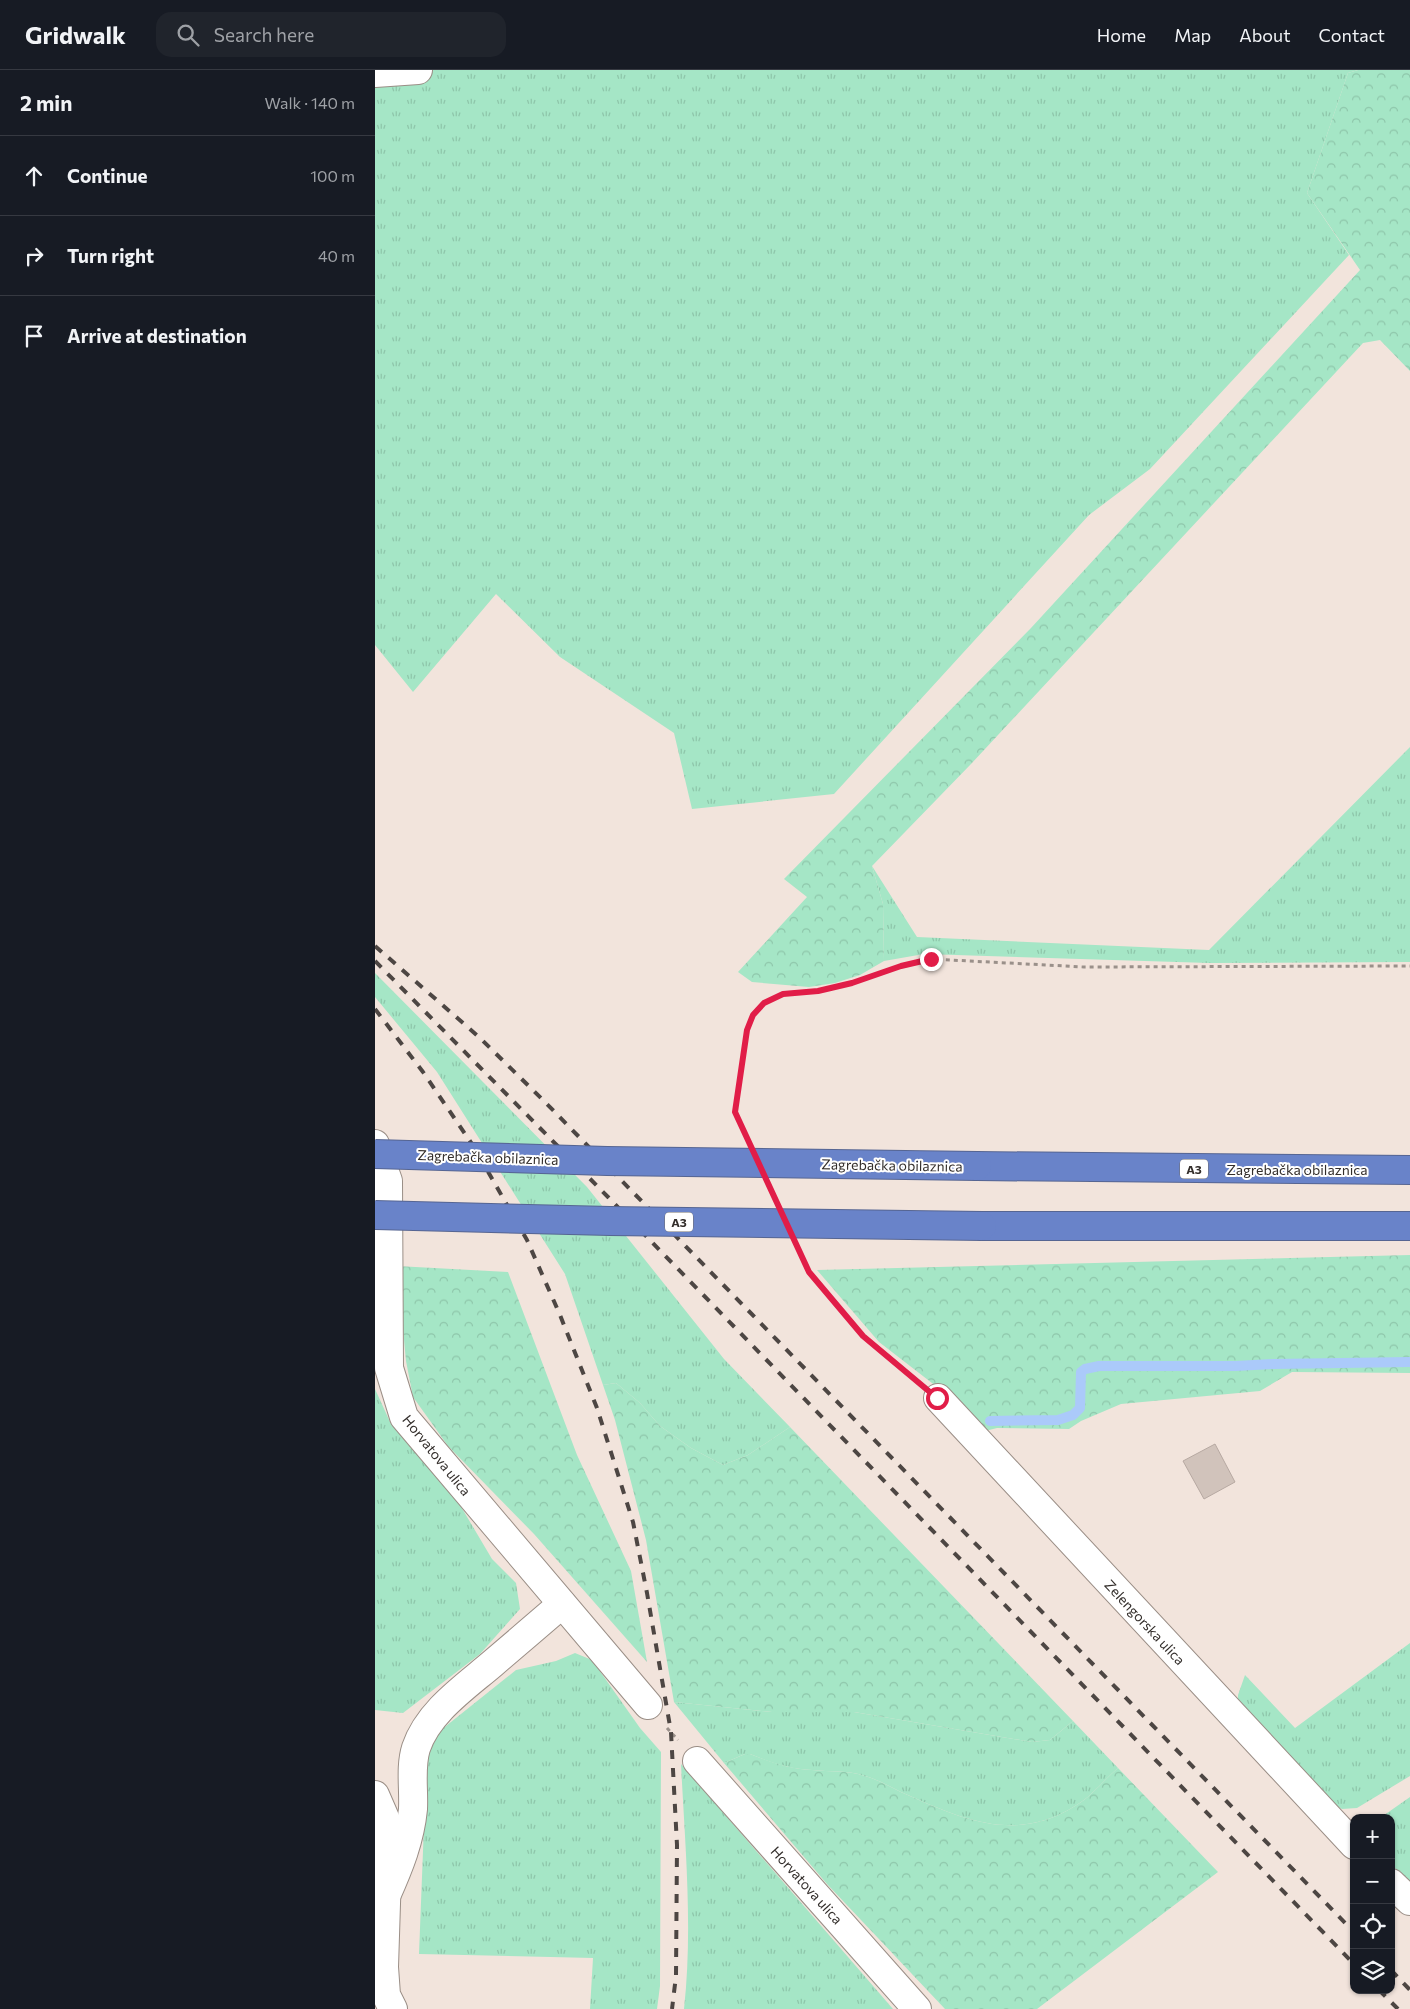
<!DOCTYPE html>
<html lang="en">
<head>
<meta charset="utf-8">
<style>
	:root { --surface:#171b24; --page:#20242c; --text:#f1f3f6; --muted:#9ea1a6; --line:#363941 }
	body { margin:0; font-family:Commissioner,sans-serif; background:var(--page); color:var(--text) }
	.controls { position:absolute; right:15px; bottom:15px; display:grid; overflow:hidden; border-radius:10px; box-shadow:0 1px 4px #0004 }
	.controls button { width:45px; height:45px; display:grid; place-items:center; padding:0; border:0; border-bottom:1px solid var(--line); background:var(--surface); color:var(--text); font:25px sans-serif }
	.stop { position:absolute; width:15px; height:15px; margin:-11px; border:4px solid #e11d48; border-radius:50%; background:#fff }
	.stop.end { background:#e11d48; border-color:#fff; box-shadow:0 1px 5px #0008 }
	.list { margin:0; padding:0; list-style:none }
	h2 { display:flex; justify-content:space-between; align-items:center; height:65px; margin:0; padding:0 20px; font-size:21px }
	h2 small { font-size:16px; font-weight:400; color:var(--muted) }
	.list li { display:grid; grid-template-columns:32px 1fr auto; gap:15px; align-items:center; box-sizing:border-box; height:80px; padding:0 20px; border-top:1px solid var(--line) }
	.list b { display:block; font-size:19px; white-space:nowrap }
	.list em { font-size:16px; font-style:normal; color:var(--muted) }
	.icon { flex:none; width:28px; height:28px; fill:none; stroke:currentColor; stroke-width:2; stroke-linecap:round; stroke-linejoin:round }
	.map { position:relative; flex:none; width:1035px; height:1939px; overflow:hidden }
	header { display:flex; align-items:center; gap:30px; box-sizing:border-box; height:70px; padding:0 25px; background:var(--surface); border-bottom:1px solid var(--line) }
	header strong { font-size:24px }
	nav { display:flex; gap:28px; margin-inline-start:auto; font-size:18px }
	.search { width:350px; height:45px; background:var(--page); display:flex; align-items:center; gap:12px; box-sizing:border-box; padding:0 18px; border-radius:15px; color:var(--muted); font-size:19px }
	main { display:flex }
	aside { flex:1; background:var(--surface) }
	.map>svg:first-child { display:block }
	.grass { fill:url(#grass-tufts) }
	.forest { fill:url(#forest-crowns) }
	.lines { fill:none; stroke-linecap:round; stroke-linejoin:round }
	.stream { stroke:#abcafa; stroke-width:10 }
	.building { fill:#d1c3bb; stroke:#b7a9a2 }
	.minor-casing { stroke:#9a8e86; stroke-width:30 }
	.highway-casing { stroke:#566592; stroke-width:30 }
	.path { stroke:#9a908a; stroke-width:3; stroke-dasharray:4 4; stroke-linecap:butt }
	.minor { stroke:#fff; stroke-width:28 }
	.highway { stroke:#6983c9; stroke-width:28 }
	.rail { stroke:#4d4643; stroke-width:4; stroke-dasharray:9 9; stroke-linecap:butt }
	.highway-bridge-casing { stroke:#566592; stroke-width:30; stroke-linecap:butt }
	.highway-bridge { stroke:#6983c9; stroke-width:28 }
	.route { stroke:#e11d48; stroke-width:6 }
	.labels { text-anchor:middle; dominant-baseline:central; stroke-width:4; stroke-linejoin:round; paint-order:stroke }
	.shield { fill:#fff; stroke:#706d6b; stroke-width:1 }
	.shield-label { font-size:12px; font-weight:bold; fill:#332e2b }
	.street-label { font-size:14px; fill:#332e2b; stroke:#fff }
</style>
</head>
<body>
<header>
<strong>Gridwalk</strong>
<div class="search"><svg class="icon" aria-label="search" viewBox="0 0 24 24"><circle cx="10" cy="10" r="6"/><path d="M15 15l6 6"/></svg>Search here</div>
<nav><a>Home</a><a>Map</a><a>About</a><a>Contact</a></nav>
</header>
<main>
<aside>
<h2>2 min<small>Walk · 140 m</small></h2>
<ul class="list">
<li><svg class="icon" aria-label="ahead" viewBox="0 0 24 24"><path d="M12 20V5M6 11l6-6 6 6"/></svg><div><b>Continue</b></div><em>100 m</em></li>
<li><svg class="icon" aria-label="right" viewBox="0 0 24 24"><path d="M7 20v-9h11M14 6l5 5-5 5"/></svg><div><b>Turn right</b></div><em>40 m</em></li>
<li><svg class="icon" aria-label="arrive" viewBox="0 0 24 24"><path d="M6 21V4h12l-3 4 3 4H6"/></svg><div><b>Arrive at destination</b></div></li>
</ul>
</aside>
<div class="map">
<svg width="1035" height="1939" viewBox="0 0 1035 1939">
	<defs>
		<pattern id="grass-tufts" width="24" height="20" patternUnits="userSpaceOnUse" patternTransform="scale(1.25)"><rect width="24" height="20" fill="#a5e6c6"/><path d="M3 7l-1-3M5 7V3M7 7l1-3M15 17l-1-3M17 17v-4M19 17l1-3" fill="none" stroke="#8ec6aa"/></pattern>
		<pattern id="forest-crowns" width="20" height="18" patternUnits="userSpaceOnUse" patternTransform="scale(1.25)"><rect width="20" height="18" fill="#a5e6c6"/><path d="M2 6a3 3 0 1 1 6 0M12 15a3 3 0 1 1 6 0" fill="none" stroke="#8ec6aa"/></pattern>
	</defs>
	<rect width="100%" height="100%" fill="#f2e4dc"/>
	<!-- grass -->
	<g class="grass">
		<path d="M0,0h983l-10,3 -41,120 42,62 -199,214 -61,46 -255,279 -142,15 -18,-76 -114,-76 -64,-63 -83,98 -38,-47z"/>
		<path d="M1035,677v215l-201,1 -285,-9 -40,7 -1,-57 -11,-38 45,71 292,13z"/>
		<path d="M0,903l212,214 137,172 66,68 -42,28 -25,10 -32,-17 -31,-22 -20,-23 -24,-20 -13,2 -38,-111 -128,-202 -62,-75z"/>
		<path d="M0,1319l16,35 69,81 32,54 24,24 4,26 -40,45 -77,59 -28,-3z"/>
		<path d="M1035,1573v133l-53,32 -15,1 -12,-7 -92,-97v-10l7,-20 50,53z"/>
		<path d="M200,1583l17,7 48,68 21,24 -1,234 -3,23h-67l3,-51 -174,-4 8,-206 14,-18 75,-60 40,-9z"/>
		<path d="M299,1632l98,10h82l178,30 18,-2 23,-19 45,47c-14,12 -27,29 -43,38 -57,36 -109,15 -165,-10 -15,-6 -30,-16 -45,-20 -18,-6 -35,-4 -53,-6 -23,-1 -42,-8 -62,-16h-5l-21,9z"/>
		<path d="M306,1694l212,245h-209c9,-81 1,-164 -3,-245z"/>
		<path d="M1035,1727v86l-19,-19v-46h-11z"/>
	</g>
	<!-- forest -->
	<g class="forest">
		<path d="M983,0h52v301l-30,-31 -17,3 -392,421 -99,102 11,38 1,57 -24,14 -25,8 -26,4 -57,-5 -14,-10 69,-75 -23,-18 247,-251 329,-358 -53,-77 41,-120z"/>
		<path d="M1035,1185v118l-118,-1 -32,19 -139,13 -40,17 -12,8 -72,-1 -20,5 -36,-43 -62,-48 -62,-72z"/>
		<path d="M22,1196l111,6 69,183 54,116 16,91 -113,-128 -86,-88 -35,-49 -7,-36z"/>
		<path d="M241,1313l24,20 20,23 31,22 32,17 25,-10 42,-28 283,294 -23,19 -18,2 -178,-30h-82l-98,-10 -28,-162 -31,-120 -12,-35z"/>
		<path d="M370,1684h5c21,8 39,15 62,16 18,2 35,0 53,6 15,4 30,14 45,20 56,25 108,46 165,10 16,-9 29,-26 43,-38l100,104 -181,137h-92l-118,-125 -103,-121z"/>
	</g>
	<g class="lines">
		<!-- stream -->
		<path class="stream" d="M615,1351l68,-1 15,-5 7,-7 1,-36 4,-3 14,-3h137l37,-2 137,-2"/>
	</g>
	<!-- building -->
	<path class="building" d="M840,1374l20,38 -31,17 -21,-38z"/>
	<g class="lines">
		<defs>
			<g id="minor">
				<path d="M0,3l43,-3"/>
				<path d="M0,1074l13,37 1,187 15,49 244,288"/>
				<path d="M563,1328l416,447"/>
				<path d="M322,1691l220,248"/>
				<path d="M0,1725l10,23 3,22 -4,127 2,28 7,14"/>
				<path d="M1016,1813l19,18"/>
				<path d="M11,1826c13,-29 24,-56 27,-87 1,-21 -3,-42 3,-61 12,-36 49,-61 76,-84 23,-20 47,-40 70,-60"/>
			</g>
			<g id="highway">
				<path d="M602,1096l433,4"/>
				<path d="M607,1156h428"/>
			</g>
		</defs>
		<!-- minor casing -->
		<use href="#minor" class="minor-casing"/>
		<!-- highway casing -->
		<use href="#highway" class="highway-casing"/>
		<!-- path -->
		<g class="path">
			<path d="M370,1064l-10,-22 12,-81 6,-16 11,-12 19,-9 35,-3 34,-8 49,-17 30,-7 153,8 326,-1"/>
			<path d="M425,1183l9,19 54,64 53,44"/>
			<path d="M292,1658l11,12"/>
		</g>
		<!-- minor -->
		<use href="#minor" class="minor"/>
		<!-- highway -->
		<use href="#highway" class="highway"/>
		<!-- rail -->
		<g class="rail">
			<path d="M0,876l104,91 66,65 809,830"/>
			<path d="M0,891l233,236 746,767"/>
			<path d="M0,939l48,63 51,75 53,93 33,75 37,93 36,114 14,71 24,139 6,113 -1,131 -4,33"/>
			<path d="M1016,1900l19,20"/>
			<path d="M1004,1920l19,19"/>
		</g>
		<defs>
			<g id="highway-bridge">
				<path d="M0,1084l232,7 370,5"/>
				<path d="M0,1145l235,6 372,5"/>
			</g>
		</defs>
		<!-- highway-bridge casing -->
		<use href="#highway-bridge" class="highway-bridge-casing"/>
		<!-- highway-bridge -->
		<use href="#highway-bridge" class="highway-bridge"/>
	</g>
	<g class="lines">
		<!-- route -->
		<path class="route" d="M556,889l-30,7 -49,17 -34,8 -35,3 -19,9 -11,12 -6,15 -12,82 74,160 54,64 74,62"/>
	</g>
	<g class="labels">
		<!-- shield labels -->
		<g class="shield">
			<rect x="805" y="1089.5" width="28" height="19" rx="4"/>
			<rect x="290" y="1142.5" width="28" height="19" rx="4"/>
		</g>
		<g class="shield-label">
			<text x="819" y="1099">A3</text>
			<text x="304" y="1152">A3</text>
		</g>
		<!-- street labels -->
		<g class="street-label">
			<text transform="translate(113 1087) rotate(2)">Zagrebačka obilaznica</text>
			<text transform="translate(517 1095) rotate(1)">Zagrebačka obilaznica</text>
			<text x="922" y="1099">Zagrebačka obilaznica</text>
			<text transform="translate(62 1385) rotate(51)">Horvatova ulica</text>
			<text transform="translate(770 1552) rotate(47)">Zelengorska ulica</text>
			<text transform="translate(432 1815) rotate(48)">Horvatova ulica</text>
		</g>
	</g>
</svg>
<div class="controls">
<button>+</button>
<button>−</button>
<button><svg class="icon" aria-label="locate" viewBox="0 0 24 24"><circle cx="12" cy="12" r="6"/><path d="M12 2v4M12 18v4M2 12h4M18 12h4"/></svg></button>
<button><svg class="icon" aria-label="layers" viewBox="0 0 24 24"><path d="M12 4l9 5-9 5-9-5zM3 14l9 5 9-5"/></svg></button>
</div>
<div class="stop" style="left:562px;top:1328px"></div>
<div class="stop end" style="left:556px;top:889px"></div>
</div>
</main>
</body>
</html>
